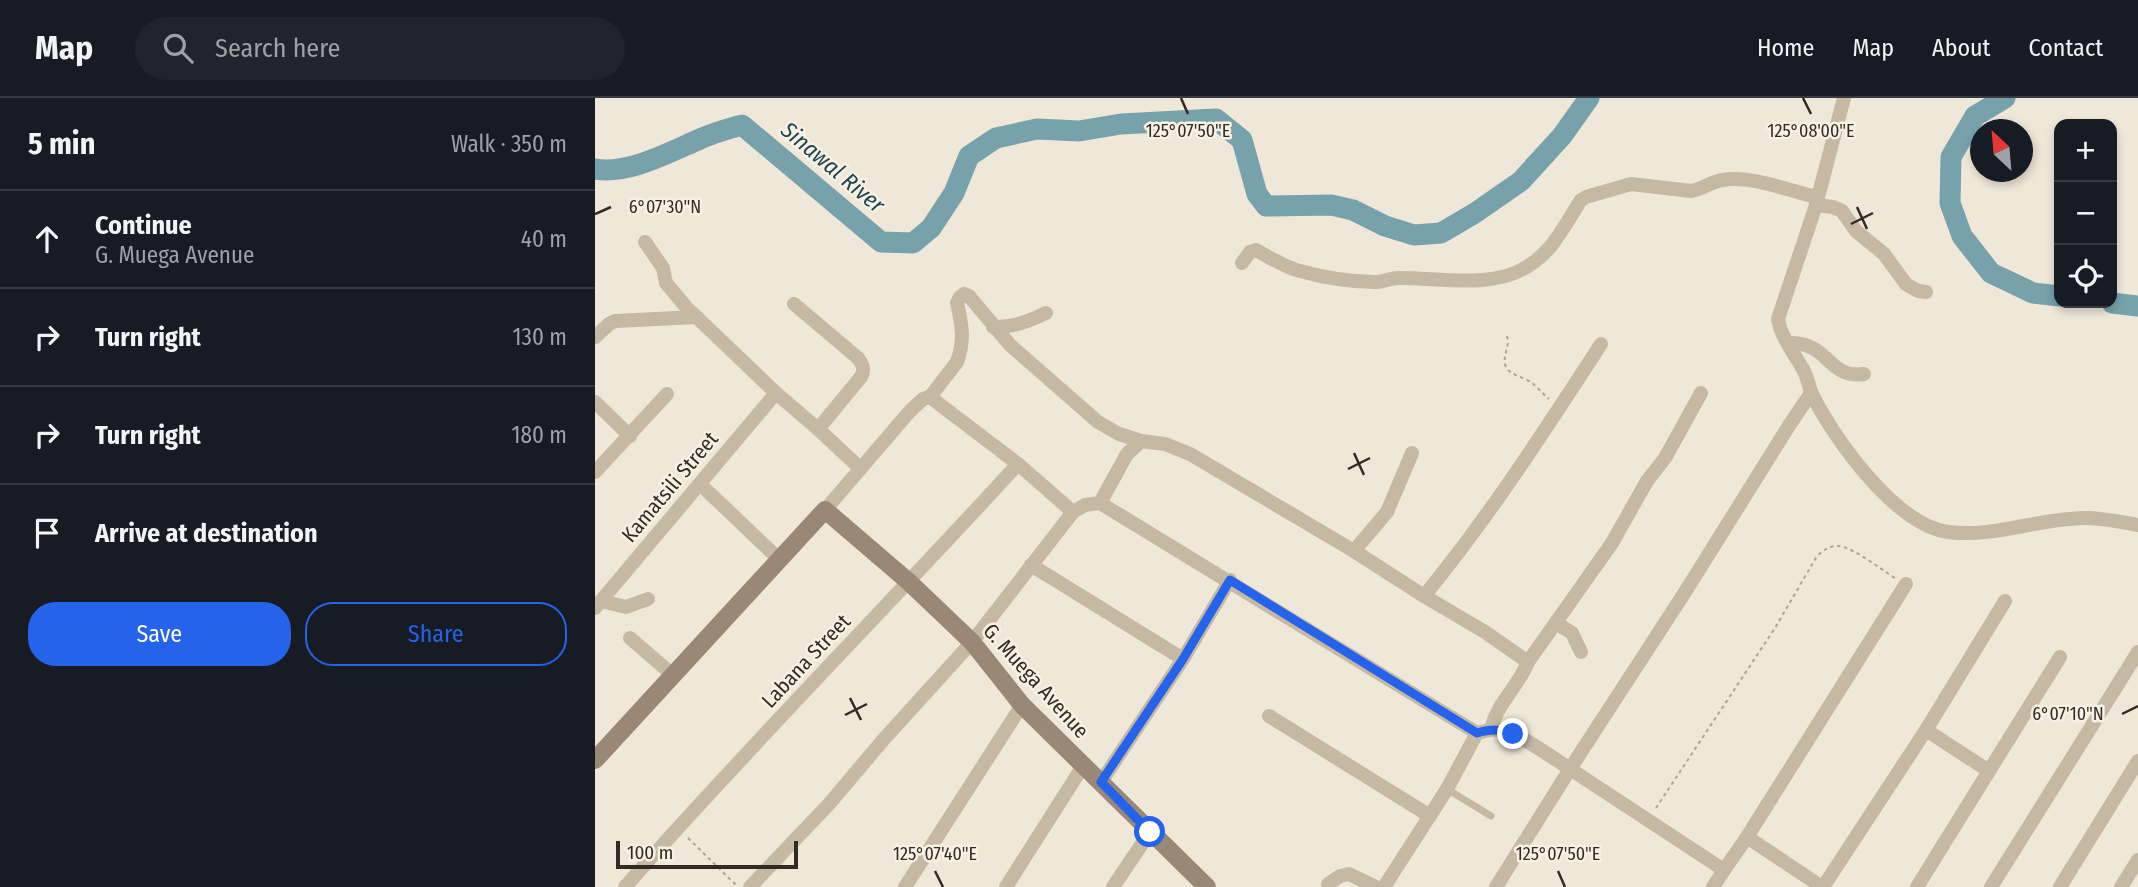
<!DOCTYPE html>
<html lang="en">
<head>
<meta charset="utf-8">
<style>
	:root { --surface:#171b24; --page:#20242c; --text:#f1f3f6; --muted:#9ea1a6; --line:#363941; --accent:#2563eb }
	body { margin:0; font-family:"Fira Sans Condensed",sans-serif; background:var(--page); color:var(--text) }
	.controls { position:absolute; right:21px; top:21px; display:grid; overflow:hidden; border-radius:14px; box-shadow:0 4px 10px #0003 }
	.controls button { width:63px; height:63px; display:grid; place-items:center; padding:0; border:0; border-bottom:2px solid var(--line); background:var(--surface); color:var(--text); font:35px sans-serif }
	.compass { position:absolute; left:1375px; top:21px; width:63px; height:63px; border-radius:50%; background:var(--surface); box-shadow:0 4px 10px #0003; rotate:334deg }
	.scale { position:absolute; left:21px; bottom:18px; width:182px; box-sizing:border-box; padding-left:7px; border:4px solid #322b25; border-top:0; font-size:19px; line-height:24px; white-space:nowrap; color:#322b25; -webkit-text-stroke:5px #f8f1e3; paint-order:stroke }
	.stop { position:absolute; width:21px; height:21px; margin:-16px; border:5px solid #2563eb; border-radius:50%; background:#fff }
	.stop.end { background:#2563eb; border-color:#fff; box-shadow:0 2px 7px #0008 }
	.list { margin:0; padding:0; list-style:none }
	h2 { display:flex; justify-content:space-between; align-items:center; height:91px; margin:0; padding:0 28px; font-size:30px }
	h2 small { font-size:23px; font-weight:400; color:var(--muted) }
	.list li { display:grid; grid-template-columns:46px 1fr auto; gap:21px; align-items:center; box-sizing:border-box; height:98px; padding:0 28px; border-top:2px solid var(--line) }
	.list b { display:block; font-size:26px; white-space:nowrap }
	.list p { margin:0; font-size:23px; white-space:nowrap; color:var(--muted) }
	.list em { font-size:23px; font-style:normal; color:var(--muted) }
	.actions { display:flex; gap:14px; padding:21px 28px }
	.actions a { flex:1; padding:16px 0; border:2px solid var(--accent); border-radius:28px; text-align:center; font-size:24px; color:var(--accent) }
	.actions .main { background:var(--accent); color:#fff }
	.icon { flex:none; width:38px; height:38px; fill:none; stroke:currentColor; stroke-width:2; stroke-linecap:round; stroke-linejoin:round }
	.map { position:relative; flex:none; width:1543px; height:789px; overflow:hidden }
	header { display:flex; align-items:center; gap:42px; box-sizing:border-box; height:98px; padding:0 35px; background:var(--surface); border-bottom:2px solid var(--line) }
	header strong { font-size:33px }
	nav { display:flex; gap:38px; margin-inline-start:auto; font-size:24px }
	.search { width:490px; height:63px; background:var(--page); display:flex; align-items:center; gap:18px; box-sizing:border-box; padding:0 24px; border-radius:38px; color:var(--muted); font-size:26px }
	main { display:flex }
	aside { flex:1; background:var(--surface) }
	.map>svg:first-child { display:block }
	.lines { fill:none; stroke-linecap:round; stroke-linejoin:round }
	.river { stroke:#77a1ab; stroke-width:21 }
	.path { stroke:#b2a38e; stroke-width:2; stroke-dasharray:3.5 3.5; stroke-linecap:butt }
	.lane { stroke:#c6b9a4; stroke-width:7 }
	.street { stroke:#c6b9a4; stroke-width:14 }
	.secondary { stroke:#9a8876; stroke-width:18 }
	.route { stroke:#2563eb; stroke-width:9 }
	.ticks { fill:none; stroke:#322b25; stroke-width:2.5 }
	.labels { text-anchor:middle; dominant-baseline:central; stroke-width:5; stroke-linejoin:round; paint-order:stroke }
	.street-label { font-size:21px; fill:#322b25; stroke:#f8f1e3 }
	.water-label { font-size:23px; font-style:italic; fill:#1d4651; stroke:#f8f1e3 }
	.ticks-label { font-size:18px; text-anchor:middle; fill:#322b25; stroke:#f8f1e3; stroke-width:5; stroke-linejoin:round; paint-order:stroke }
</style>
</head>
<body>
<header>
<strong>Map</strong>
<div class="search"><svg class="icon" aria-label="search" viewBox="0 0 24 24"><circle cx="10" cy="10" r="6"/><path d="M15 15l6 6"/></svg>Search here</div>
<nav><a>Home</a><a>Map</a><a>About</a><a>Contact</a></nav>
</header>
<main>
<aside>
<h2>5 min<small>Walk · 350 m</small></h2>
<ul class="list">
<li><svg class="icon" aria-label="ahead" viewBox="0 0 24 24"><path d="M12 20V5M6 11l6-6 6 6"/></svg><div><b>Continue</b><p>G. Muega Avenue</p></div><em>40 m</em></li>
<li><svg class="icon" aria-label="right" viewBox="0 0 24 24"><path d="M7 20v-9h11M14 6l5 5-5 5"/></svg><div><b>Turn right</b></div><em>130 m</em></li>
<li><svg class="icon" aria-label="right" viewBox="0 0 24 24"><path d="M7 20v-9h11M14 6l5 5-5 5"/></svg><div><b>Turn right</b></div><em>180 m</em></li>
<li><svg class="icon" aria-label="arrive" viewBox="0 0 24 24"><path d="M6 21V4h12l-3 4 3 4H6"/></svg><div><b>Arrive at destination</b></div></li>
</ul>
<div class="actions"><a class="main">Save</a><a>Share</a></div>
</aside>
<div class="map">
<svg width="1543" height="789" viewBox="0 0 1543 789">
	<rect width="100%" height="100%" fill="#efe7d7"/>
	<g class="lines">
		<!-- river -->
		<g class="river">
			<path d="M1410,0l-30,18 -24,41 -1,46 12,33 29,37 42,20 26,3"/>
			<path d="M0,71c33,6 75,-17 105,-30 13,-6 28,-10 42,-14l139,117 32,1 18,-15 23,-35 15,-37 27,-18 41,-9 42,2 42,-7 95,-5 26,21 15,54 9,12 65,-1 22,5 32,16 29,9 27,-2 34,-20 46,-32 41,-45 27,-38"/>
			<path d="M1517,205l26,3"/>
		</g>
		<!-- path -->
		<g class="path">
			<path d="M912,238c3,11 -4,18 -2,28 2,11 19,13 27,19 6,5 11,11 17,16"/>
			<path d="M1061,710l119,-180 42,-72c6,-5 12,-10 20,-10 13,-1 45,24 58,32"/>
			<path d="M93,740l49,48"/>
		</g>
		<!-- lane -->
		<path class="lane" d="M852,691l44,27"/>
		<!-- street -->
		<g class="street">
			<path d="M1249,0l-28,107 -38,114c3,19 17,35 26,52 4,8 5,17 9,25 22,44 83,129 135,136 46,6 92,-14 137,-14 18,0 36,4 53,7"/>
			<path d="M1221,107l17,2 9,4 14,20 28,23 22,30 12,7 8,1"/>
			<path d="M50,144l18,26 3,15 20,24 90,86 42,36"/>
			<path d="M647,165l8,-11 6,-2c14,8 29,17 44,21 22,6 52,11 75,11 9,0 17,-5 26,-4 38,0 88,10 122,-9 29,-15 41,-43 58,-69l5,-3 45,-13 60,7c12,-2 21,-10 32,-11 27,-5 67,11 94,17"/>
			<path d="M199,206l64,54c5,7 7,11 3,19l-43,52 42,39"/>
			<path d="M398,229c21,0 34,-5 53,-14"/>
			<path d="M0,239l14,-13 6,-3 82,-4"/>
			<path d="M1195,248l2,-3c38,1 36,36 72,31"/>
			<path d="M335,299l27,-35c8,-22 5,-37 0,-59l3,-6 4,-3 5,2 41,49 88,77 21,12 22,7 24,3 25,10 164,97 70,45c65,-79 121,-166 177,-252"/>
			<path d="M0,304l35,34"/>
			<path d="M0,374l72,-78"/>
			<path d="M105,386l80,76"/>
			<path d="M505,405l27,-49 14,-13"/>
			<path d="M230,412l85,-99 13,-12 7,-2 88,67 55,48 12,-7 15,-2 377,230"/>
			<path d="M759,453l33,-39 25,-59"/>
			<path d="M436,467l152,94"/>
			<path d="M829,498l61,36 43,30c-11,27 -30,39 -37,67"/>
			<path d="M6,503l25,6 22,-8"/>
			<path d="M0,510l181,-215"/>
			<path d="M961,525l16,10 9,19"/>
			<path d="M35,540l44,38"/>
			<path d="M933,564l84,-119 35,-62 18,-23 36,-65"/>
			<path d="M674,618l161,100"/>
			<path d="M1394,673l71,-114"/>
			<path d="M506,684l82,-123 47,-79"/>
			<path d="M1152,739l75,50"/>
			<path d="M1129,772l23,-33 159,-253"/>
			<path d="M733,786l12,-8 9,-2 27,13"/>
			<path d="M30,789c127,-144 263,-281 393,-423"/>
			<path d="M155,789l79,-83 55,-65 88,-97 101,-130"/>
			<path d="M310,789l117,-182"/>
			<path d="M411,789l77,-121"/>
			<path d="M518,789l37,-55"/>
			<path d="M789,789l63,-98 30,-56c8,-2 15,-5 23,-3 19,3 53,28 70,39l-74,118"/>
			<path d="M1118,789l11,-17 -154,-101 117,-180 103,-165 21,-31"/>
			<path d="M1228,789l103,-157 79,-129"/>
			<path d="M1322,789l72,-116 -63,-41"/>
			<path d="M1396,789l147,-235"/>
			<path d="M1465,789l78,-126"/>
			<path d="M1526,789l17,-27"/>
		</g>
		<!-- secondary -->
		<path class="secondary" d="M0,662l230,-250 84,72 63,60 50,63 185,182"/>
	</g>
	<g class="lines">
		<!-- route -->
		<path class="route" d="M555,734l-49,-50 82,-123 47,-79 247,153c14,-4 23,-4 36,1"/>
	</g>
	<!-- ticks -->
	<path class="ticks" d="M586,0l7,16M1208,0l8,16M1262,109l10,22M0,116l16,-7M1256,126l22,-11M759,355l10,22M753,371l22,-11M255,600l11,22M1527,616l16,-8M250,617l22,-11M340,773l8,16M963,773l7,16"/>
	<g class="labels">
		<!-- street labels -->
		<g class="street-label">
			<text transform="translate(75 389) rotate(-50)">Kamatsili Street</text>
			<text transform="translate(211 563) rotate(-47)">Labana Street</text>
			<text transform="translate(441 583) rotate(48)">G. Muega Avenue</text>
		</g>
		<!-- water labels -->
		<g class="water-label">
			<text transform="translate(238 69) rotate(40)">Sinawal River</text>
		</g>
	</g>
	<g class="ticks-label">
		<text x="593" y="39">125°07'50"E</text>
		<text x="1216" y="39">125°08'00"E</text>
		<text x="70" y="115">6°07'30"N</text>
		<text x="1473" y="622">6°07'10"N</text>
		<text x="340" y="762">125°07'40"E</text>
		<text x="963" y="762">125°07'50"E</text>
	</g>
</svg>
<div class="controls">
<button>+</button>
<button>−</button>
<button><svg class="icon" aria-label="locate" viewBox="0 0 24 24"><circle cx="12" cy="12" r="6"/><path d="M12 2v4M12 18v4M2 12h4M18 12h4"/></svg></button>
</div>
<svg class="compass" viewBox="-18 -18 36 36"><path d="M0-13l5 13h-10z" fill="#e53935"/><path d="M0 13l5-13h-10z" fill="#9ea1a6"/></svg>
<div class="scale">100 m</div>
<div class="stop" style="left:555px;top:734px"></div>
<div class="stop end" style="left:918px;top:636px"></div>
</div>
</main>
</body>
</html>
